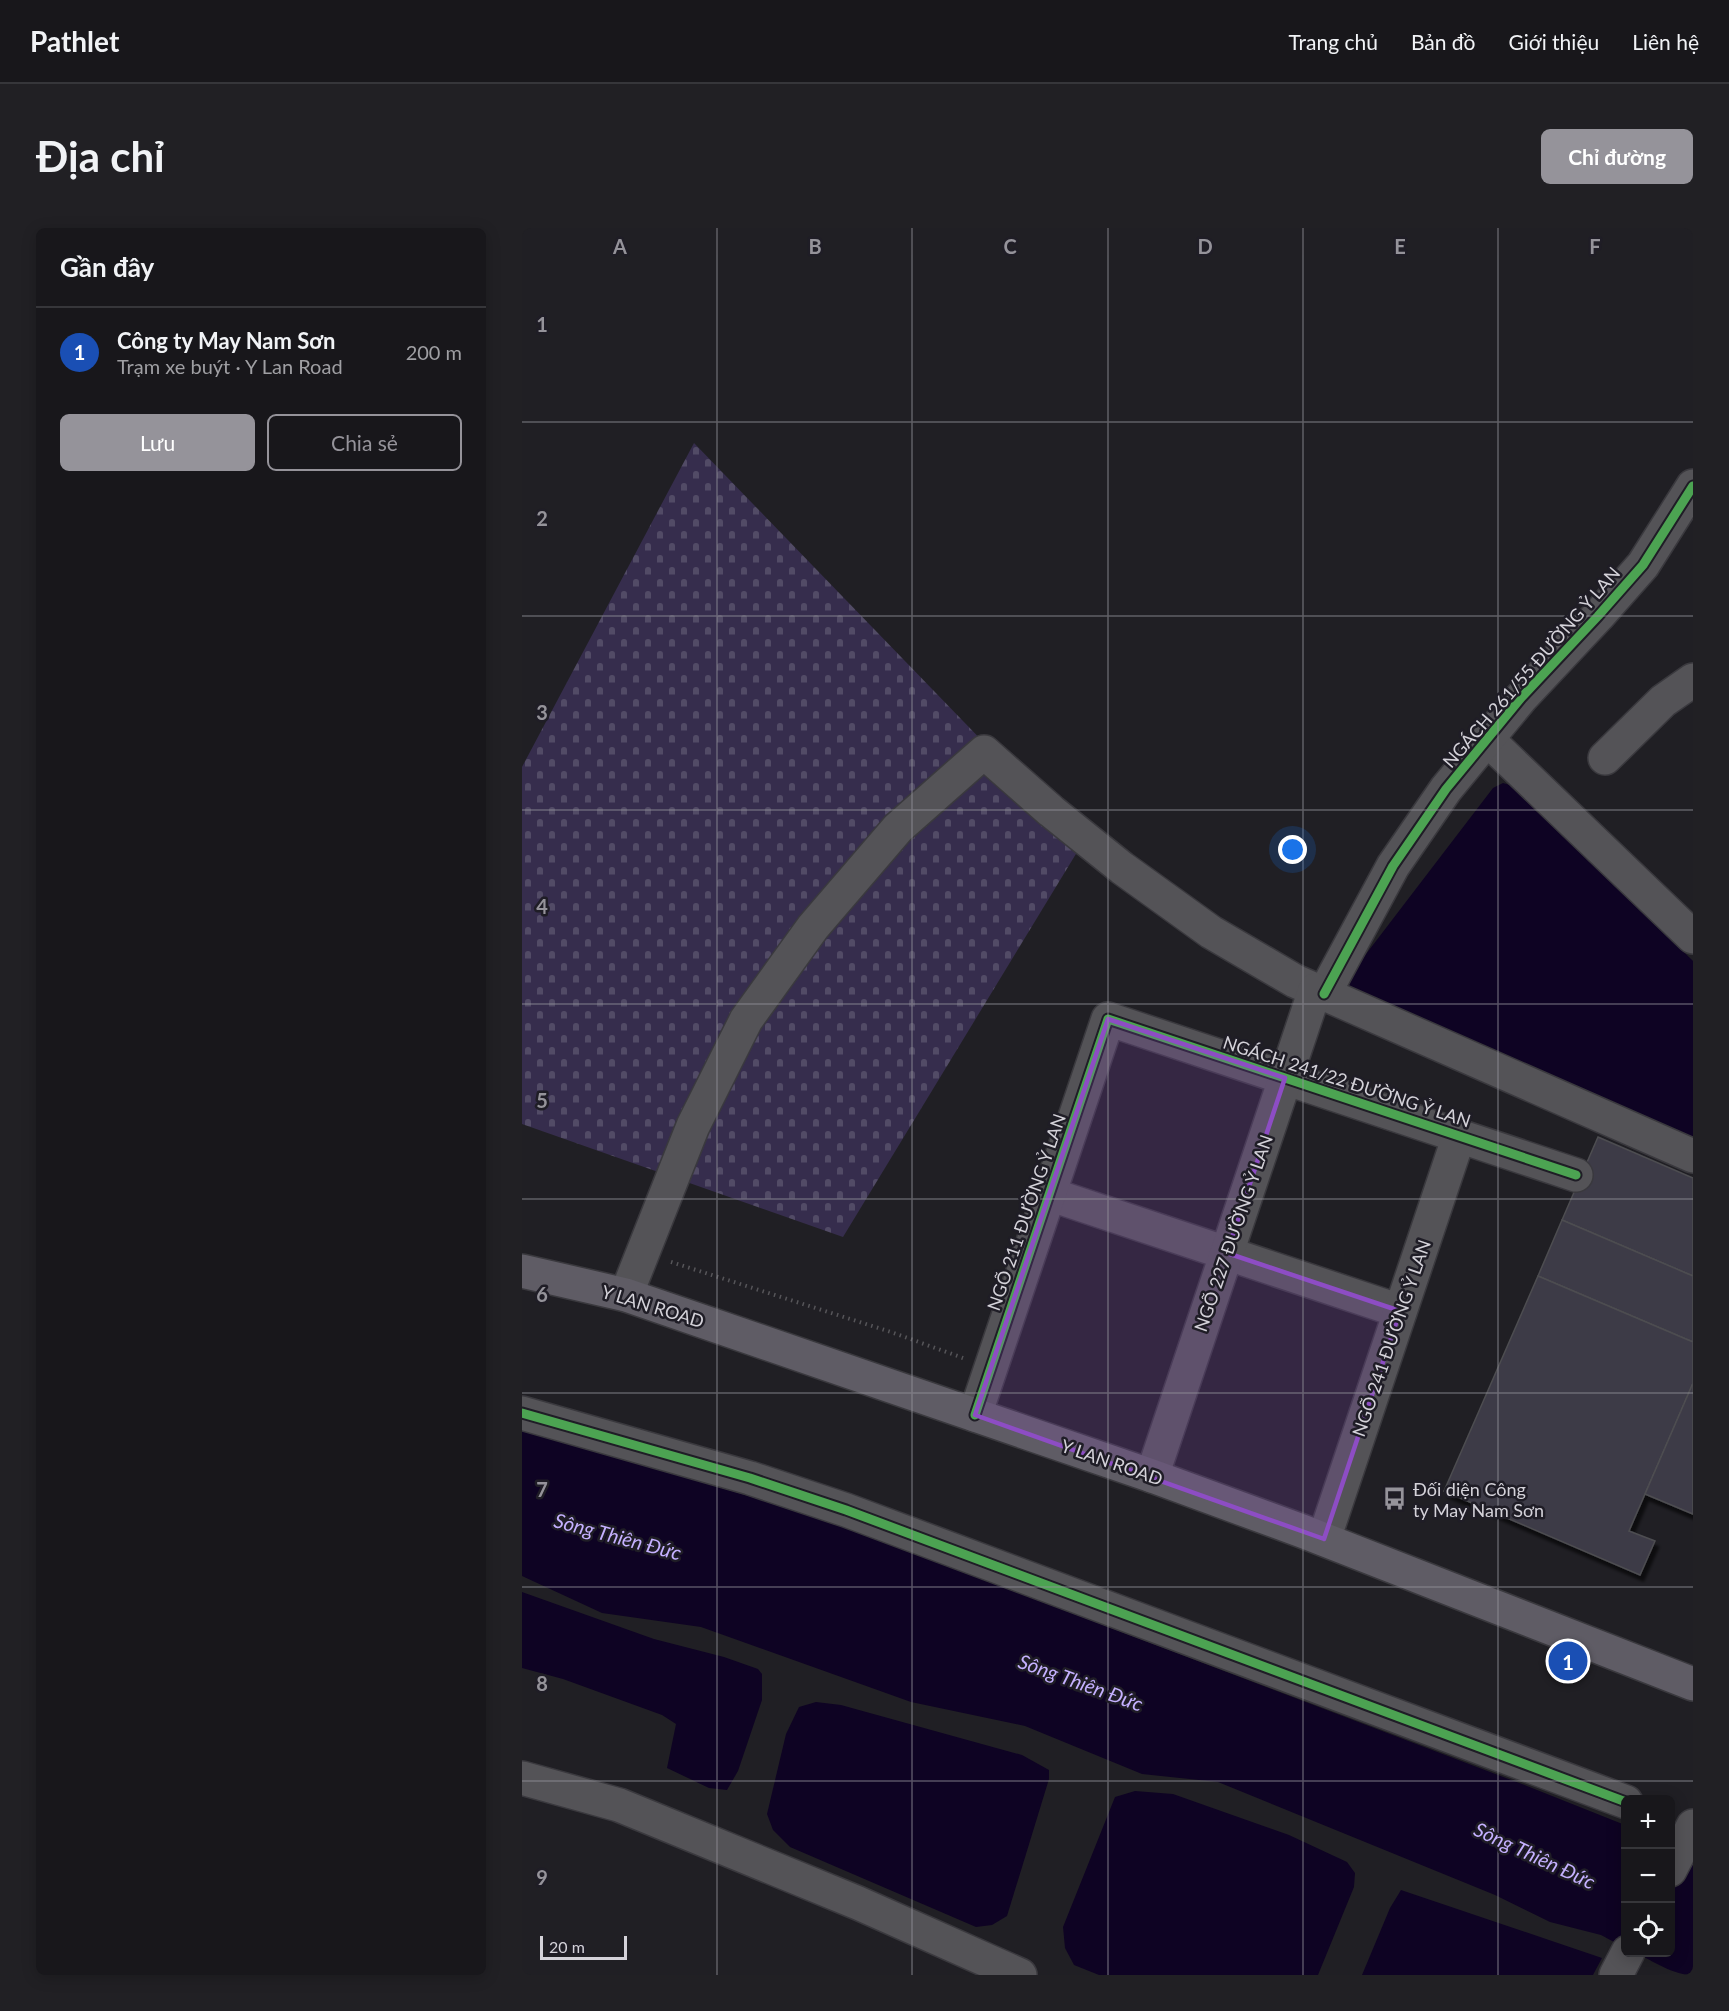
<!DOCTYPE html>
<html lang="vi">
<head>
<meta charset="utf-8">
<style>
	:root { --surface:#18171b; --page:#212024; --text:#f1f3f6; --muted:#9f9fa3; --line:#36363a; --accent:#95939a }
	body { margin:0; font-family:Lato,sans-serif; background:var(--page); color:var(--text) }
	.controls { position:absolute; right:18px; bottom:18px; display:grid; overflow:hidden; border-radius:9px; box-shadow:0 3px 15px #0003 }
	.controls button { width:54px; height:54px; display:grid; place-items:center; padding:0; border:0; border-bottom:2px solid var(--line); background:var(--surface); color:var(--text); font:30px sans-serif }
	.scale { position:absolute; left:18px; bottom:15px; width:87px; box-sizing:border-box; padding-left:6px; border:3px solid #d4d2d9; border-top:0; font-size:16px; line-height:21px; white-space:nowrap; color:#d4d2d9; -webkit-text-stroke:4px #1f1d26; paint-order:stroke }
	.you { position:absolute; left:771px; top:622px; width:21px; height:21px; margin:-15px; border:4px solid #fff; border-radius:50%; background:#1a73e8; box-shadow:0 0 0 9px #1a73e833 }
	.badge { display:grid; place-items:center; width:39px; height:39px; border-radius:50%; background:var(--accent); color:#fff; font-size:20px; font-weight:700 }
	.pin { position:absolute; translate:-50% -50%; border:3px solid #fff; box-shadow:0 2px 6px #0006 }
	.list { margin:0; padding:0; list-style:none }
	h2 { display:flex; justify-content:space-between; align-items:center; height:78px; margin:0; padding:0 24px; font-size:26px }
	h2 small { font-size:20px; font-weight:400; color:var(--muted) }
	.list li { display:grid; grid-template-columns:39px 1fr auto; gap:18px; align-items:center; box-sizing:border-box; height:90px; padding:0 24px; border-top:2px solid var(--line) }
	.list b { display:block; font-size:22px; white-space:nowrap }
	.list p { margin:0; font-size:20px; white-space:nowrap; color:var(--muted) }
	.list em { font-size:20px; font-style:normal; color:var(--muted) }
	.actions { display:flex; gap:12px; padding:18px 24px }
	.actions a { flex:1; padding:14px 0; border:2px solid var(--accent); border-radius:9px; text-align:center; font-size:21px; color:var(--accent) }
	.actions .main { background:var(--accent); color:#fff }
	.icon { flex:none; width:33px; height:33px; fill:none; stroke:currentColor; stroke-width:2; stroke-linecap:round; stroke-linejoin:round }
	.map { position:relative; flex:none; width:1171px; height:1747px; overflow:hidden; border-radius:9px }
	header { display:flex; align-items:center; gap:36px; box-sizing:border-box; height:84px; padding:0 30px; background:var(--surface); border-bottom:2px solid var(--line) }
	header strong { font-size:28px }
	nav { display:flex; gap:33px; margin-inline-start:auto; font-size:21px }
	.intro { display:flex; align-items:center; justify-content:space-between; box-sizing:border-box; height:144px; padding:0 36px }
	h1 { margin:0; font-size:42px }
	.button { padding:15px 27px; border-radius:9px; background:var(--accent); color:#fff; font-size:21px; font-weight:700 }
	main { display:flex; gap:36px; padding:0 36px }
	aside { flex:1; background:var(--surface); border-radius:9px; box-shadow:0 3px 15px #0003 }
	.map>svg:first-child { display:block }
	.cemetery { fill:url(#cemetery-stones) }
	.water { fill:#0e0323 }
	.building { fill:#3e3b47; stroke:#4d4d51; stroke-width:1.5; filter:url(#shadow) }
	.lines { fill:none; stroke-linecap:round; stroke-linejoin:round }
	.minor-casing { stroke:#3a393e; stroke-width:36 }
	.major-casing { stroke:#3a393e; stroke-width:36 }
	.path { stroke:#565559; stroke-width:4; stroke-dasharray:1.5 4.5; stroke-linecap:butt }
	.minor { stroke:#545357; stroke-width:33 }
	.major { stroke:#5f5c65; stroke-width:33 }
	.cycleway-casing { stroke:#1f1d26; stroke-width:13 }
	.cycleway { stroke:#4ca352; stroke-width:9 }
	.marked { fill:#8d4dc4; fill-opacity:0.2; stroke:#8d4dc4; stroke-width:4.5; stroke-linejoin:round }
	.grid { fill:none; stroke:#95939a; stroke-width:1.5; stroke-opacity:0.55 }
	.labels { text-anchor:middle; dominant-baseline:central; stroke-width:5; stroke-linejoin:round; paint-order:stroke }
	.street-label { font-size:18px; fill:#d4d2d9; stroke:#1f1d26 }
	.poi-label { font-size:18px; fill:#d4d2d9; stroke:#1f1d26; text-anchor:start }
	.water-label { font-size:20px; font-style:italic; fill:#c5b1ff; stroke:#1f1d26 }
	.grid-label { font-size:20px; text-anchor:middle; font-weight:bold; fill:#95939a; stroke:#1f1d26; stroke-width:5; stroke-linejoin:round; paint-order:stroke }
</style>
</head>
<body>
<header>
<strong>Pathlet</strong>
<nav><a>Trang chủ</a><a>Bản đồ</a><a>Giới thiệu</a><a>Liên hệ</a></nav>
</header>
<div class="intro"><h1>Địa chỉ</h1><a class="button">Chỉ đường</a></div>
<main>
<aside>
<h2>Gần đây<small></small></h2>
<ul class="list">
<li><span class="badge" style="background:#1a4fb4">1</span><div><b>Công ty May Nam Sơn</b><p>Trạm xe buýt · Y Lan Road</p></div><em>200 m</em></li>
</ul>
<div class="actions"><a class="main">Lưu</a><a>Chia sẻ</a></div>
</aside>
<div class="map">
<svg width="1171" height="1747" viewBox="0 0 1171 1747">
	<defs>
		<pattern id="cemetery-stones" width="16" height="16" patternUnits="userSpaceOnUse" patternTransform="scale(1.5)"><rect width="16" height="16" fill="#362d4d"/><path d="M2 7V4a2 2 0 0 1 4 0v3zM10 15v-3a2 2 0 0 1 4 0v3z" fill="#524b66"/></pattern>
		<filter id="shadow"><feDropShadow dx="3.5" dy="6" stdDeviation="1.5" flood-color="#0009"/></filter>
	</defs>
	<rect width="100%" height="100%" fill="#201f24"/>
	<!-- cemetery -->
	<path class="cemetery" d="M172,215l388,401 -239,393 -321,-113v-357z"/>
	<!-- water -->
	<g class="water">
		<path d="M981,555l10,3 180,175v182l-336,-148 -8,-8 1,-12 143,-187z"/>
		<path d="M0,1200l296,89 709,269 98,39v123l-24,-13 -51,-13 -55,-27 -277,-113 -76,-8 -117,-48 -114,-24 -210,-75 -99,-14 -80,-37z"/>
		<path d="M0,1364l132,47 70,18 34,12 4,5v26l-24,71 -11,19 -18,-2 -42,-20 9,-44 -14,-9 -99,-36 -41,-11z"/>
		<path d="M294,1474l25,3 181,50 27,15v9l-42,137 -15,9 -16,2 -186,-80 -17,-17 -6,-16 19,-80 13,-27z"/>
		<path d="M613,1563l38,3 116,41 58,27 8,11 -1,14 -36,88h-219l-25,-10 -9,-17 -2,-21 52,-130z"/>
		<path d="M1149,1615l22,9v123c-20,0 -40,-14 -57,-22l34,-1z"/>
		<path d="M879,1662l201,68 -9,17h-231l28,-67z"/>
	</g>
	<!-- building -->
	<g class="building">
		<path d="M1076,909l95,41v98l-131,-56z"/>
		<path d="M1040,992l131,56v66l-155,-66z"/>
		<path d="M1016,1048l155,66v41l-64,148 26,10 -15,34 -196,-84z"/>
		<path d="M1171,1155v131l-48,-20z"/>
	</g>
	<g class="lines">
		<defs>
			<g id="minor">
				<path d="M965,511l206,198"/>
				<path d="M1083,530l58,-57 30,-21"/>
				<path d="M802,766l69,-128 53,-77 75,-91 77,-82 45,-51 50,-79"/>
				<path d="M527,966l351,117"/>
				<path d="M104,1067l67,-169 53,-106 67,-93 85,-99 86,-76 67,59 71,57 89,64 84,49 398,175"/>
				<path d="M0,1185l228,65 96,32 780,292"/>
				<path d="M453,1187l133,-396 468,156"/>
				<path d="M630,1248l163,-486"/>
				<path d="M802,1311l135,-403"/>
				<path d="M0,1550l97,27 239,98 162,72"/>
				<path d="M1148,1642l23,-44"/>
				<path d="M1094,1747l12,-23"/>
			</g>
			<path id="major" d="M0,1043l104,24 526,181 150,55 391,153"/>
		</defs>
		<!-- minor casing -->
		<use href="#minor" class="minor-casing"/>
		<!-- major casing -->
		<use href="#major" class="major-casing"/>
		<!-- path -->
		<path class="path" d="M149,1034l220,70 72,26"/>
		<!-- minor -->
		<use href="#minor" class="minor"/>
		<!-- major -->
		<use href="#major" class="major"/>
		<defs>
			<g id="cycleway">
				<path d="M802,766l69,-128 53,-77 75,-91 77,-82 45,-51 50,-79"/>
				<path d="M0,1185l228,65 96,32 780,292"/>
				<path d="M453,1187l133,-396 468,156"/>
			</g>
		</defs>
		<!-- cycleway casing -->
		<use href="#cycleway" class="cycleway-casing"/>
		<!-- cycleway -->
		<use href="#cycleway" class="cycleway"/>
	</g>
	<!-- marked area -->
	<path class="marked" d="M586,791l177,59 -58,175 173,58 -76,228 -349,-124z"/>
	<!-- grid -->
	<path class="grid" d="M195,0v1747M390,0v1747M586,0v1747M781,0v1747M976,0v1747M0,194h1171M0,388h1171M0,582h1171M0,776h1171M0,971h1171M0,1165h1171M0,1359h1171M0,1553h1171"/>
	<!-- icons -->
	<defs>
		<symbol id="bus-bare" viewBox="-9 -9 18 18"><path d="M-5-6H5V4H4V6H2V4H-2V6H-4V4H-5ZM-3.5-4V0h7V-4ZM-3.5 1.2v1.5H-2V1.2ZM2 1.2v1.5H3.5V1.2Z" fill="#95939a" stroke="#1f1d26" stroke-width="2.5" paint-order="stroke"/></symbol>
	</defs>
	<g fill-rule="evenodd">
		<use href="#bus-bare" x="856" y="1254" width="33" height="33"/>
	</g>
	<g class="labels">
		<!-- street labels -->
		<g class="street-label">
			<text transform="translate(1009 439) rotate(-49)">NGÁCH 261/55 ĐƯỜNG Ỷ LAN</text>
			<text transform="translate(825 853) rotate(18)">NGÁCH 241/22 ĐƯỜNG Ỷ LAN</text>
			<text transform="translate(504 984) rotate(-71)">NGÕ 211 ĐƯỜNG Ỷ LAN</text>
			<text transform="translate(711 1005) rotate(-71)">NGÕ 227 ĐƯỜNG Ỷ LAN</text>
			<text transform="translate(131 1078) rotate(17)">Y LAN ROAD</text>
			<text transform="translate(869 1110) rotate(-71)">NGÕ 241 ĐƯỜNG Ỷ LAN</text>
			<text transform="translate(590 1234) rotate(19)">Y LAN ROAD</text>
		</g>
		<!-- poi labels -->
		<g class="poi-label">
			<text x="891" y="1261">Đối diện Công<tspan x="891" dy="21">ty May Nam Sơn</tspan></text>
		</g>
		<!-- water labels -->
		<g class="water-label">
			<text transform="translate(96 1308) rotate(15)">Sông Thiên Đức</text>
			<text transform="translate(559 1454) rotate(20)">Sông Thiên Đức</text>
			<text transform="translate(1013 1627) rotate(25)">Sông Thiên Đức</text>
		</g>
	</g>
	<g class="grid-label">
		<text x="98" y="26">A</text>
		<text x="293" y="26">B</text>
		<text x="488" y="26">C</text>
		<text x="683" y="26">D</text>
		<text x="878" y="26">E</text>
		<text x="1073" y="26">F</text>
		<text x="20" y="104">1</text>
		<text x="20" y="298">2</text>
		<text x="20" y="492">3</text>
		<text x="20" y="686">4</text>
		<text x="20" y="880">5</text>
		<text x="20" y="1074">6</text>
		<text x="20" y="1269">7</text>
		<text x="20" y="1463">8</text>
		<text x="20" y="1657">9</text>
	</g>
</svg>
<div class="controls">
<button>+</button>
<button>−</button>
<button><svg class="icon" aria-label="locate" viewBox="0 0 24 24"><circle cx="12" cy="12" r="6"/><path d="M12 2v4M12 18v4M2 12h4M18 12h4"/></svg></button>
</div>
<div class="scale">20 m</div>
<div class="you"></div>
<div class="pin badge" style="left:1046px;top:1433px;background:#1a4fb4">1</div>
</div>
</main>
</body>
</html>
